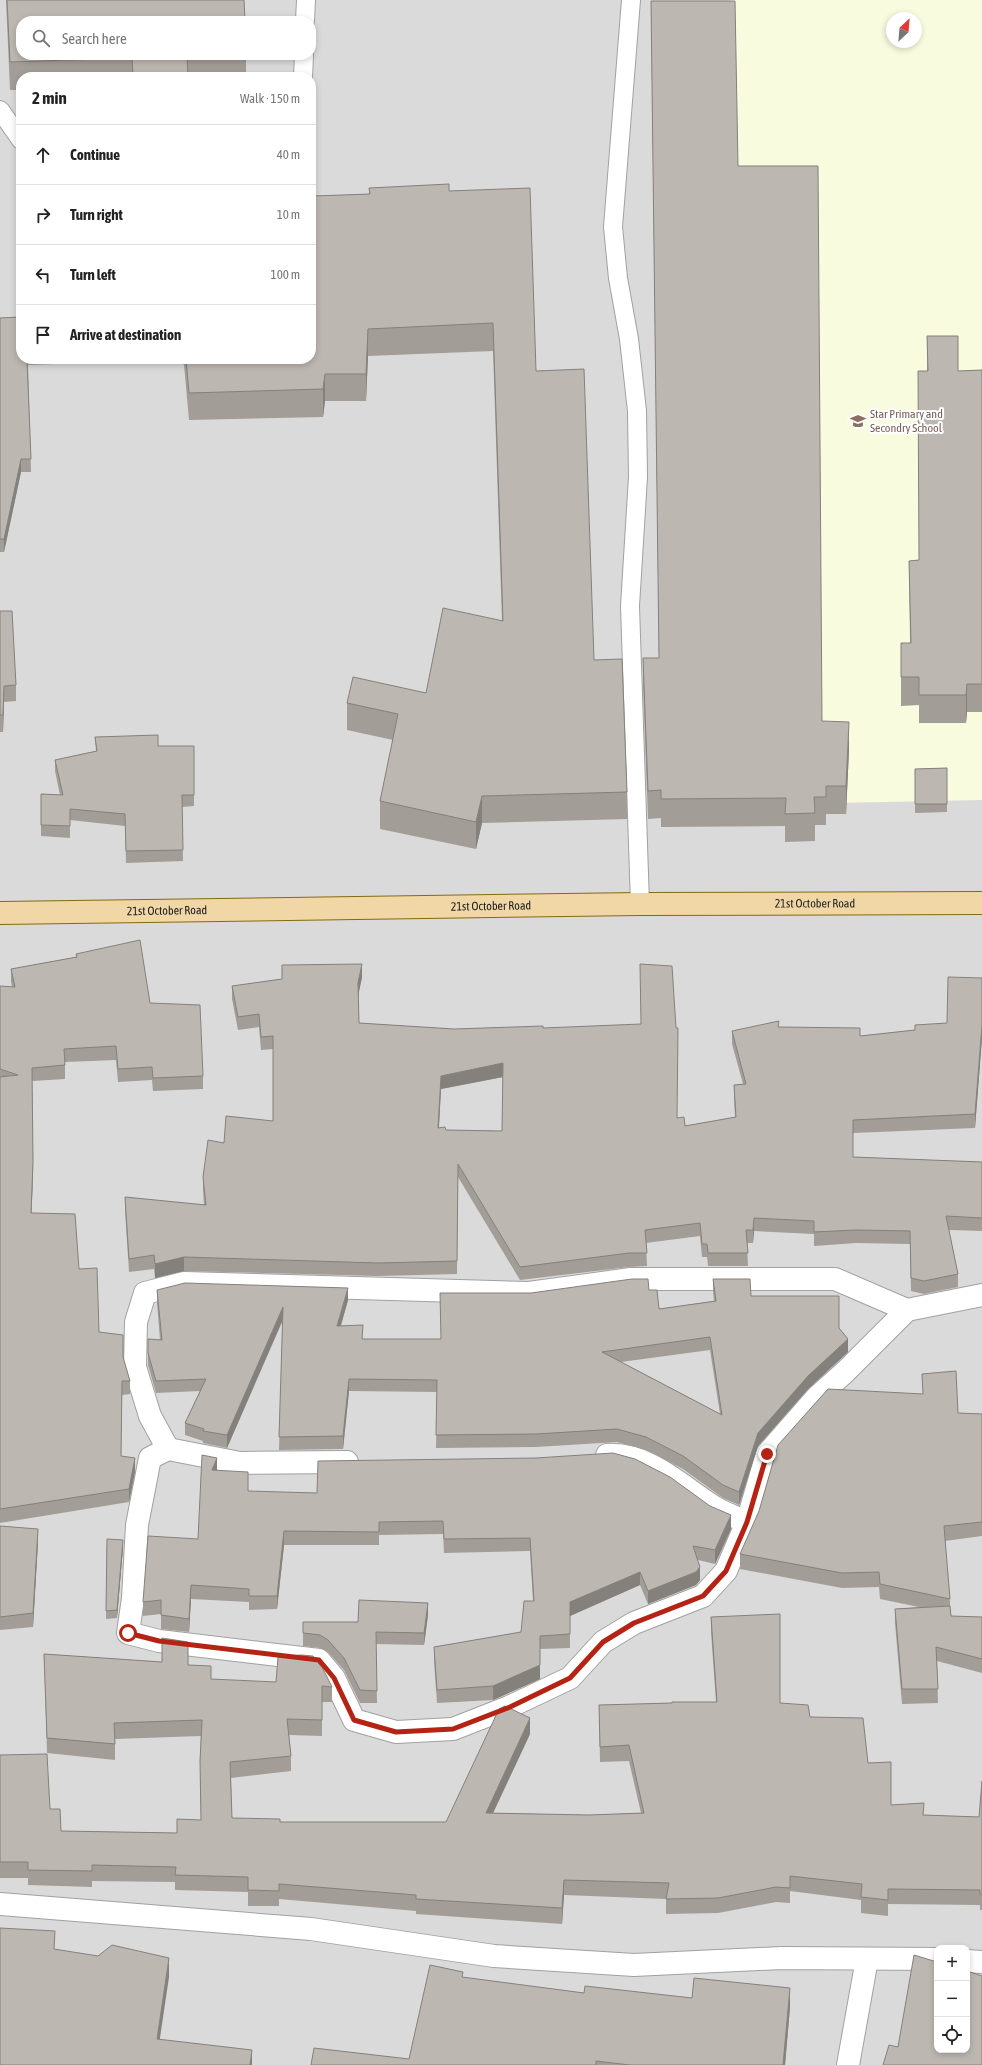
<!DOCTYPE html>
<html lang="en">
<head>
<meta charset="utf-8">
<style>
	:root { --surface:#fff; --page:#f2f2f2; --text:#222; --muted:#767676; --line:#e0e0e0 }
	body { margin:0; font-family:"Asap Condensed",sans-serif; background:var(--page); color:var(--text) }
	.controls { position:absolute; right:12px; bottom:12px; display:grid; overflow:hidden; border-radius:8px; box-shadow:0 2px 6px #0003 }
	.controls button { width:36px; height:36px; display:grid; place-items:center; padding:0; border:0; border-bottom:1px solid var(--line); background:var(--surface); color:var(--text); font:20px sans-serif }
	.compass { position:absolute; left:886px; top:12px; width:36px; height:36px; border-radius:50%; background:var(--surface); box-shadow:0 2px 6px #0003; rotate:26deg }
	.stop { position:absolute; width:12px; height:12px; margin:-9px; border:3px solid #b52315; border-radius:50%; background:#fff }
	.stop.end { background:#b52315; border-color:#fff; box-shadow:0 1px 4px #0008 }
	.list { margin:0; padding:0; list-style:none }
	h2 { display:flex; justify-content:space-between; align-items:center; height:52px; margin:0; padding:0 16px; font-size:17px }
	h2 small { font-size:13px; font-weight:400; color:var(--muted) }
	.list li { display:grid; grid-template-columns:26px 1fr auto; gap:12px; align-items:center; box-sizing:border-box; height:60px; padding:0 16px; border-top:1px solid var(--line) }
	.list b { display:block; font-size:15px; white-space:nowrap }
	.list em { font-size:13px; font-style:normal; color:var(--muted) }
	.icon { flex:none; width:22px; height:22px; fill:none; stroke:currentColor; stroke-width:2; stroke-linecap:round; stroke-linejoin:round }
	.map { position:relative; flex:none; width:982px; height:2065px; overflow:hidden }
	.search { position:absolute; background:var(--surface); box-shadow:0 2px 6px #0003; left:16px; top:16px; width:300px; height:44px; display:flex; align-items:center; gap:10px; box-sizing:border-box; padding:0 14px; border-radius:16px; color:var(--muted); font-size:15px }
	.panel { position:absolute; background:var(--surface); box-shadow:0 2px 6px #0003; left:16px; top:72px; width:300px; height:292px; border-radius:16px }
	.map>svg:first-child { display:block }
	.residential { fill:#dbdada; fill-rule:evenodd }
	.education { fill:#f9fbdf; fill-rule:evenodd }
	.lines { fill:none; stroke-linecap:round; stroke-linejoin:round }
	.service-casing { stroke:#a1a1a1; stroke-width:20 }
	.minor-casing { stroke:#a1a1a1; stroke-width:24 }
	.primary-casing { stroke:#866910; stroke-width:24 }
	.service { stroke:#fff; stroke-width:18 }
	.minor { stroke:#fff; stroke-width:22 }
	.primary { stroke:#f1d7a5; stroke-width:22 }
	.wall { fill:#a39d98; fill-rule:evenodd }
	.shaded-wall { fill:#84807c }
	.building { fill:#bdb7b1; stroke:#84807c; fill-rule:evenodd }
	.route { stroke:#b52315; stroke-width:5 }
	.labels { text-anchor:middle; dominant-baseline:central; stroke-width:4; stroke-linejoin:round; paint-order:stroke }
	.education-label { font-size:12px; fill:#785e54; stroke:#fff; text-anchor:start }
	.street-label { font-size:12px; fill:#1d1d1d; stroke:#fff }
</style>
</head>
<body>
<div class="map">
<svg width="982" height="2065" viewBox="0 0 982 2065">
	<rect width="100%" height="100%" fill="#edebe4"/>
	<!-- residential -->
	<path class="residential" d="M0,0h982v2065h-982zM892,18h24v24h-24zM21,21h290v34h-290zM21,77h290v282h-290zM937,1948h30v102h-30z"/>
	<!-- education -->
	<path class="education" d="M730,0h252v800l-244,5zM892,18h24v24h-24z"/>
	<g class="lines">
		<defs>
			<g id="service">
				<path d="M631,0l-18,227 5,51 11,61 8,72 1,66 -8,129 10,298"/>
				<path d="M305,21l1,-21"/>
				<path d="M303,77l1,-22"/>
				<path d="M0,110l21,30"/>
			</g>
			<g id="minor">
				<path d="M168,1449l-18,-33 -15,-49 1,-45 9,-29 39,-10 345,10 102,-14h204l72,31 75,-15"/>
				<path d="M607,1455c42,-3 76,33 109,53 9,6 21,9 31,14"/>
				<path d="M347,1462l-107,1 -72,-14 -18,9 -13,67 -4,73 -5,35 31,8 160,19 15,18 20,42 42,12 57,-3 56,-22 61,-29 33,-36 31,-19 69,-27 23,-25 21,-49 20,-68 50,-57 28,-25 62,-62"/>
				<path d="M0,1904l311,25 183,27 140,9 148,-7 155,1"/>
				<path d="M967,1961l15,1"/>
				<path d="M848,2065l19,-106"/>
			</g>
			<g id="primary">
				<path id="s1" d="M0,913l640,-9 342,-1"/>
			</g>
		</defs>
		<!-- service casing -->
		<use href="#service" class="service-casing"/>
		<!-- minor casing -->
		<use href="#minor" class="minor-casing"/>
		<!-- primary casing -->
		<use href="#primary" class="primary-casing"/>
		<!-- service -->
		<use href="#service" class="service"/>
		<!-- minor -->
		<use href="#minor" class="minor"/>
		<!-- primary -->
		<use href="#primary" class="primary"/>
	</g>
	<!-- wall -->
	<g class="wall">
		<path d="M6,0h238l2,55v22h-225v13h-11z"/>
		<path d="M651,1l87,165 84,555 27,29 -3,64h-20v11h-11v16l-30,1v-16l-124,1v-9l-13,1 -5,-133v-28h16z"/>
		<path d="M369,188l80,3 87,180 58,289 33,132v27l-145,4 -6,26 -96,-20v-28l13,-61 -46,-10v-27l79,-10 76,-72 -9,-270 -125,5 -2,45h-41l-2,16 -134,3 -5,-55 -6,-6h133l3,-163 55,-2z"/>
		<path d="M0,318l21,41h61v4l-54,2 3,107h-10l-17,80h-4z"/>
		<path d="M927,336l31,35 24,-1v342h-15l-1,11h-47v-18l-18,1v-63h9l-1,-82 10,-1 8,-189z"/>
		<path d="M0,611l16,74v16l-12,1 -1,30h-3z"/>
		<path d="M95,737l63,9h36v60l-12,1 1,54 -57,2 -1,-37 -55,-6v18l-29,-2v-42l19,1 -5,-24v-11l41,-9z"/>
		<path d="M947,768v44l-32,1v-44z"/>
		<path d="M76,954l74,49 53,73v13l-50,2 -1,-11 -34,2 -2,-22 -51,2v17l-33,2 1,94 -2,38 48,56 20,63 24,25 7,24v13l-8,1 -1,61 14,16 -6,30 -129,21v-537l12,1 -1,-5v-13l65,-12z"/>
		<path d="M282,965l80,12 -4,18 1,28 95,6 89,-1 134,90 8,8 50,-9 -1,-19v-13l9,-1 -11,-40v-13l47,-4 81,9 55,-6 32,-7 35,-45v60l-7,90 -122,5v24l129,5v69l-33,-1 9,44v13l-34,7 -13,-3 -1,-47 -54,-1 -42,3v-12l-60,-3 -1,12h-6l1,23h-40l-1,-9h-5l-2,-21 -54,7 1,23 -18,1 -109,13 -62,-103 -1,97 -79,2 -194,-5 -29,7 -1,-9 -25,3 -4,-62v-13l79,8 -1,-15v-13l21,-34 49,-22v-72l-12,1 -2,-23 -21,3 -6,-31v-13l50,-7zM503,1077l-1,54 -56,-1 -7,-2 2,-39z"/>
		<path d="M713,1279l38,17 88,32 9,24 -40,37 -50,57 -19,59 -16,-7 -40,-29 -37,-19 -29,-8 -81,5 -100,1 1,-56 -88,-1 -6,58 -64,1 4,-130 -56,128 -24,-5v-2l-18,-6v-12l15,-32 -44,2 -8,-28v-26l12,1 -3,-37v-13l191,10 -7,26 22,13h78l90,-46 118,-3 10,19 55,-8 -1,-9zM710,1350l10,64 -99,-52z"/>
		<path d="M922,1374l36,39 24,1v122l-37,5 6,75 31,1v56l-45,-12 1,42 -36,1 -7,-81v-14l24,-2 -39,-8 -1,-12 -37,1 -102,-19v-15l183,-160z"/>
		<path d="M217,1470l31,21 483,38 -16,35 -17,-4 2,20 -4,5 -48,19 -8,-19 -70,31v32l-30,1v30l-47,21 -56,3 -3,-42v-14l87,-15 12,-31 -3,-50 -86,2 -1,-19 -64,1v10h-95l-7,64 -28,1v-8l-58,-3 -2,33 -28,-3v-15l-18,2v-14l55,-63z"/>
		<path d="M0,1526l38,16 -5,85 -33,3z"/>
		<path d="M107,1539l16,9 -6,70 -11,1z"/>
		<path d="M428,1615l-4,30 -48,-1 1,59h-17l-16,-33 -16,-18 -8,-4 -17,-2v-24h55z"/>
		<path d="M711,1617l69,86 30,14 58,46 23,42 33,10 55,2 3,-36v129h-2v-5l-92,-1v12l-27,-3v-13l-71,-9v12l-14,-1 -58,11 -52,1v-15l-102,-4 -2,29 -146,-10v-3l-137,-12v7h-31v-14l-73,-2v-8l-83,-1v6l-64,-2v-7h-28v-123l50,54 11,22 116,2 24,-13 -1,-59 1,-25 -86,3v21l-68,-7 -3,-99 118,8v-24l26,19v8l23,14 121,8v15h-10v34l-33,-1 2,21v15l-60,7 1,40 48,4h166l84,-88 -37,79 96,2 52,-2 -12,-52 -29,1 -1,-57 117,-3 -5,-70z"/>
		<path d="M463,1978l121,15 108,5 98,9 -5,58h-474l98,-6z"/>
	</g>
	<!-- shaded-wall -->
	<g class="shaded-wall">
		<path d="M368,329v27l-2,45v-27z"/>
		<path d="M325,374v27l-2,16v-28z"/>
		<path d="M21,459v13l-17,80v-13z"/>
		<path d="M967,684v28l-1,11v-28z"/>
		<path d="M4,686v16l-1,30v-17z"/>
		<path d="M849,722v28l-3,64v-28z"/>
		<path d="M482,796v27l-6,26v-27z"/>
		<path d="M362,964v13l-4,20v-14z"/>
		<path d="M982,1025v13l-7,90v-14z"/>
		<path d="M503,1063v14l-62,12 -3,52v-13l3,-52z"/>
		<path d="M33,1162v13l-2,52v-14z"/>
		<path d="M754,1218v13l-1,12v-13z"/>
		<path d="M184,1257v14l-29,7v-14z"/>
		<path d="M348,1288v12l-11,38v-12z"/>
		<path d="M283,1307v12l-56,129v-13z"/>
		<path d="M848,1339v13l-40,37 -50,57 -19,59v-13l19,-59 50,-57z"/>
		<path d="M349,1379v12l-6,58v-13z"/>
		<path d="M135,1458v14l-6,30v-13z"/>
		<path d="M217,1458v13l-5,-1z"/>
		<path d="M731,1515v14l-16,35v-14z"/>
		<path d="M38,1529v13l-5,85v-14z"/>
		<path d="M284,1531v14l-7,64v-13z"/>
		<path d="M123,1540v8l-6,70v-8z"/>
		<path d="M700,1567v13l-4,5 -48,19v-13z"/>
		<path d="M640,1572v13l-70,31v-14z"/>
		<path d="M191,1585v14l-2,33v-13z"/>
		<path d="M428,1603v12l-4,30v-12z"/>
		<path d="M540,1636v43l-47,21v-14z"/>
		<path d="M530,1718v16l-44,94v-15z"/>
		<path d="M564,1880v15l-2,29v-16z"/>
		<path d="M169,1958v19l-12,81v-19z"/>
		<path d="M790,1988v19l-5,58h-2z"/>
		<path d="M252,2050v15h-2z"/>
	</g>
	<!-- building -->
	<g class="building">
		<path d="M7,0h237l1,21h-224v34h217l-51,2 1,20h-55l-1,-19 -122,4z"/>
		<path d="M651,1h84l3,165h80l4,555 27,1 -3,64h-20v11h-12l1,16 -30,1 1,-16 -125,1v-9l-13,1 -5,-133h16z"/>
		<path d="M449,184v7l81,-3 6,183 48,-2 10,291 28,-1 5,133 -145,4 -6,26 -96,-21 18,-87 -51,-11 6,-26 73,16 17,-85 60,13 -10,-298 -125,6 -2,45h-41l-2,15 -134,4 -3,-34h125v-168h3v5l56,-2 -1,-6z"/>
		<path d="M21,317v42h6l4,100h-10l-17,80h-4v-221z"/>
		<path d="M927,336h31v35l24,-1v314h-15l-1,11h-47v-18h-18v-34h10l-2,-82 10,-1 -1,-189h10z"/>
		<path d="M0,611h12l4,74 -12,1 -1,29h-3z"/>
		<path d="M158,735v11h36v49h-12l1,55 -57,1 -1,-37 -55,-5v17l-29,-1v-31l22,1 -8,-35 42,-9 -2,-14z"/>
		<path d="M947,768v36h-32v-35z"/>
		<path d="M140,940l10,63 50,2 3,71 -50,2 -1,-11 -34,2 -2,-23 -52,3 1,16 -33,3 1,94 -2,51 44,1 4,55 18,-1 2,64 24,3v22l7,24h-8l-1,75 14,2 -6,31 -129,20v-432l18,-2 -18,-6v-83l15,1 -4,-18 66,-12 -1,-3z"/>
		<path d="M362,964l-4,19 1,40 95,6 89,-3v2l98,-4 -1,-60 32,2 4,62h2l-1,90 7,-1 1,9 51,-9 -2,-32 12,-1 -14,-53 47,-10 -1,6 82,1v8l55,-6v-5l32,-2 1,-46 34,1v47l-7,89 -122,6v37l129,5v56l-36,-2 12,58 -34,7 -13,-3 -1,-47 -54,-1 -42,2v-11l-60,-3 -1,12h-7l2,23h-40l-1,-9h-5l-2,-21 -55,7 2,23h-18l-109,14 -62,-103 -1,97 -79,2 -194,-6 -29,7 -1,-9 -25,4 -4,-62 81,8 -3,-28 5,-37 16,3 2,-27 47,5v-85l-12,1 -2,-23 -21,3 -6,-31 50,-7v-14zM503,1063l-1,68 -56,-1 -1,-3 -7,1 3,-52z"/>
		<path d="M632,1279h16l1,11h8l2,19 57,-8 -3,-22h37l1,17h88v32l9,11 -40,37 -50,57 -19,59 -16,-7 -40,-29 -37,-19 -29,-8 -81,5 -100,1 1,-55 -88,-1 -6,57 -64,1 4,-130 -56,128 -24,-4 1,-2 -19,-6 21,-44 -50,2 -8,-28v-14l14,1 -5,-50 28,-7 163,5 -11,38 26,-1 -1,14h79l-1,-46h91zM710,1337l12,78 -120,-63z"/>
		<path d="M956,1371l2,42 24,1v108l-38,4 6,73 -70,-15 -1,-12 -37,1 -102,-19 19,-43 19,-66 50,-56 95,5 -1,-20z"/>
		<path d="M613,1453l22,6 35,18 40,29 21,9 -16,35 -22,-4 7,21 -4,5 -48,19 -8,-19 -70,30v32l-30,2v29l-47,21 -56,4 -3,-43 87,-15 3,-31h10l-4,-63 -86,1 -1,-18 -64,1v10l-95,-1 -7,65h-28v-7l-58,-4 -2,34 -28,-4v-15l-18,2 5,-66 50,3 4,-84 15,3 -5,12 36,2v19l69,2 1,-32 218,-3z"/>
		<path d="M0,1526l38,3 -5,84 -33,4z"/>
		<path d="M107,1539l16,1 -6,70 -11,1z"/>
		<path d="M359,1600l69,3 -4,30 -48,-1 1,59 -17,-1 -16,-32 -16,-18 -8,-5 -17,-2v-11h55z"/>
		<path d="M950,1606l1,10 31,1v42l-46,-12 2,42h-36l-7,-80z"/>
		<path d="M780,1614v89l28,2 2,12 53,1 5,45 23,-1v43l33,-2 -1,12 56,2 3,-36v114l-2,-1v-4l-92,-1v11l-27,-3 1,-13 -72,-8v12l-14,-1 -58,11 -52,1 3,-16 -105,-3 -2,28 -146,-9v-4l-137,-11v7l-31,-1v-13l-73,-2 1,-8 -84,-2v6l-64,-1v-8h-28v-107l47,-1 3,55h10l1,22 116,2v-14l24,1 -1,-59 2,-41 -88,3 1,21 -68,-6 -3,-84 118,8v-24l26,4v23l23,1v13l65,3 2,-25 23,-2 12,1 10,13 9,18 -10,-1v34l-35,-1 4,37 -61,6 2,56 48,1v3h166l53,-113 6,-3 25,12 -44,95 103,2 55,-2 -15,-68 -29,2 -1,-42 73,-2v-1h45l-6,-85z"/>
		<path d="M0,1928l55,3 -1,18 44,7 14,-11 57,13 -12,81 95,11 -2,15h-250z"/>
		<path d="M914,1955l23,7v88h30v-79l15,5v89h-99l6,-20 9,2z"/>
		<path d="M430,1965l33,7 -1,5 122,16 1,-7 107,12 2,-20 96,10 -7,77h-153l-34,-4v4h-285l3,-17 95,11z"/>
	</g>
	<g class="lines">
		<!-- route -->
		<path class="route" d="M128,1633l31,8 160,19 15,18 20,42 42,12 57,-3 57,-22 60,-29 33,-36 31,-19 69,-27 23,-25 21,-49 20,-68"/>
	</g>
	<!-- icons -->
	<defs>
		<symbol id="school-bare" viewBox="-9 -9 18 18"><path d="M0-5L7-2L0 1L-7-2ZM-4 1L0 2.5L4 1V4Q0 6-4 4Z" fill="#8d6e63" stroke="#fff" stroke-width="2.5" paint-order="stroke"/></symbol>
	</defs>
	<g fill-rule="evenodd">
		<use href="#school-bare" x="847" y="410" width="22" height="22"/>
	</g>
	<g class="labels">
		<!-- education labels -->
		<g class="education-label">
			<text x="870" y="414">Star Primary and<tspan x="870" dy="14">Secondry School</tspan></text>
		</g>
		<!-- street labels -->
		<g class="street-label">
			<text stroke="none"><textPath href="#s1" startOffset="815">21st October Road</textPath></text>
			<text stroke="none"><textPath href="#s1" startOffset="491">21st October Road</textPath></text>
			<text stroke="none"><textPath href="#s1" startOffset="167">21st October Road</textPath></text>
		</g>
	</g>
</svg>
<div class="controls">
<button>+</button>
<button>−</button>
<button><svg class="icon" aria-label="locate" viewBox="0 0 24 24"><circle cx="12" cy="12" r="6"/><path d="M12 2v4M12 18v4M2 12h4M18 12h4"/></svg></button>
</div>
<svg class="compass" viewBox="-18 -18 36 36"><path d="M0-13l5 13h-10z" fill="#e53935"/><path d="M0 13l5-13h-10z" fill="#767676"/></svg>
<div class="stop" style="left:128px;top:1633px"></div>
<div class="stop end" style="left:767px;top:1454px"></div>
<div class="search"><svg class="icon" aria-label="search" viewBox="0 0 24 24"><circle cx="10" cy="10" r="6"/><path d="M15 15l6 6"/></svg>Search here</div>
<section class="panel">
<h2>2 min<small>Walk · 150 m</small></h2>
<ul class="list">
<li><svg class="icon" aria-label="ahead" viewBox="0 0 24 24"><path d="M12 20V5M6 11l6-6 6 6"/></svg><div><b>Continue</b></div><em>40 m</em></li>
<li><svg class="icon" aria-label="right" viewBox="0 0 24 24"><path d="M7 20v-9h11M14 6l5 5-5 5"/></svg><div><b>Turn right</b></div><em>10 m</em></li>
<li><svg class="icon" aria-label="left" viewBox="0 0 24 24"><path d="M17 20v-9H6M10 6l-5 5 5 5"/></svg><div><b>Turn left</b></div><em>100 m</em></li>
<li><svg class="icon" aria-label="arrive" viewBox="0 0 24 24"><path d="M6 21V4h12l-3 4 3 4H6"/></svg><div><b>Arrive at destination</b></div></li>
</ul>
</section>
</div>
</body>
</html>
